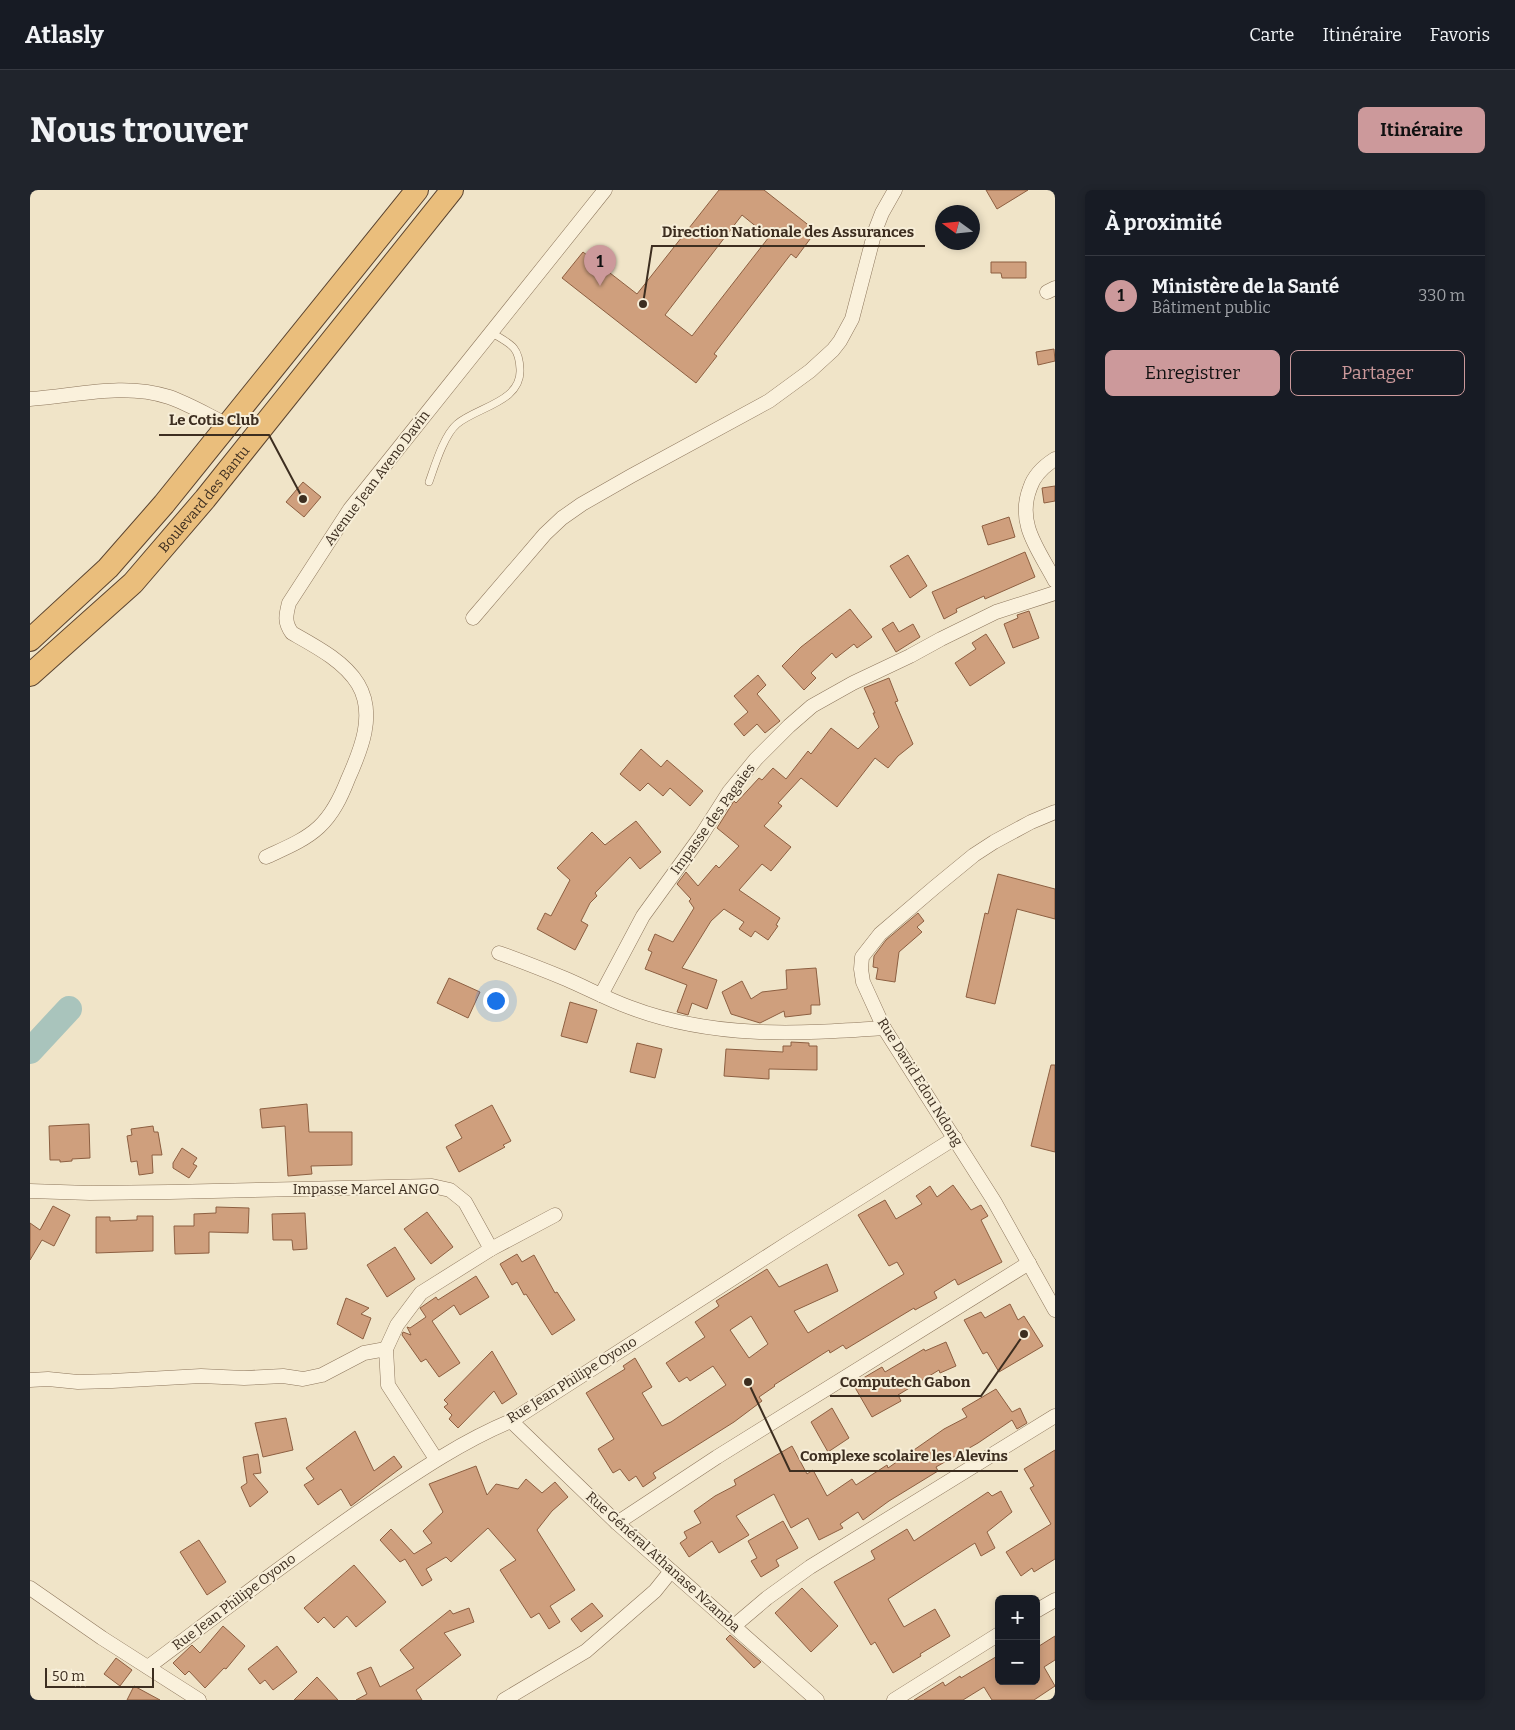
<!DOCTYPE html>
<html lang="fr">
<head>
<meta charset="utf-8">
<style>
	:root { --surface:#171b24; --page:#20242c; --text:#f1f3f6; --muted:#9ea1a6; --line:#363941; --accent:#cc999b }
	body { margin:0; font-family:Bitter,serif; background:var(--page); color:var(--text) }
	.controls { position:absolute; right:15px; bottom:15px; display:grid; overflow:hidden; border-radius:8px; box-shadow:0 2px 8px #0003 }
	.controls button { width:45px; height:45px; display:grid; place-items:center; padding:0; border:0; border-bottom:1px solid var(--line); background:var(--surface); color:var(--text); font:25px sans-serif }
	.compass { position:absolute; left:905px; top:15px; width:45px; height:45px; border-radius:50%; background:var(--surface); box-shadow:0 2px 8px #0003; rotate:285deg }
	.scale { position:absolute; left:15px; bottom:12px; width:109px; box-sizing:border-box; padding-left:5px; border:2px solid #3d2e20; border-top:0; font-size:14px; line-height:18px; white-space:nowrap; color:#3d2e20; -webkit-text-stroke:4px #f7eed8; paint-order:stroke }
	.you { position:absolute; left:465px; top:810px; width:18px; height:18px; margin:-12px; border:4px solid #fff; border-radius:50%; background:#1a73e8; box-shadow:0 0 0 8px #1a73e833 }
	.badge { display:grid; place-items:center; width:32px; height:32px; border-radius:50%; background:var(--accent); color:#111; font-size:16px; font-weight:700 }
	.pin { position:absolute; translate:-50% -41px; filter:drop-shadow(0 1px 2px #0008) }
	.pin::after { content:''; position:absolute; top:26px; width:18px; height:15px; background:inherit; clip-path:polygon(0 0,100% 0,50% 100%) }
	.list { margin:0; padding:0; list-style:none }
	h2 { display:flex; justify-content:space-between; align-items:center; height:65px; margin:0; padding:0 20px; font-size:21px }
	h2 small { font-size:16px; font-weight:400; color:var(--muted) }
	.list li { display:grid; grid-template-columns:32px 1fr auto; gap:15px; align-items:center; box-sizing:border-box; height:80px; padding:0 20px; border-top:1px solid var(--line) }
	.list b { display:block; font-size:19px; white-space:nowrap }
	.list p { margin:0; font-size:16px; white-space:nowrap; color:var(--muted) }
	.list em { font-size:16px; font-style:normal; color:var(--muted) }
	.actions { display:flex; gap:10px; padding:15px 20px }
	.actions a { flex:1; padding:11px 0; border:1px solid var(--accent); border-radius:8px; text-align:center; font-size:18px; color:var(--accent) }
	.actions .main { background:var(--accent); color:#111 }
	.map { position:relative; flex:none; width:1025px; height:1510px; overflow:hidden; border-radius:8px }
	header { display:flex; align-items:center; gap:30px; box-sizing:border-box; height:70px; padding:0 25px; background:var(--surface); border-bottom:1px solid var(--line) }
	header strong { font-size:24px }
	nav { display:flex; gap:28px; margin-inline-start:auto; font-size:18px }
	.intro { display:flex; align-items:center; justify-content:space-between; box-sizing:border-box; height:120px; padding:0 30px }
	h1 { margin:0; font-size:35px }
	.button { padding:12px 22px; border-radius:8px; background:var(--accent); color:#111; font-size:18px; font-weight:700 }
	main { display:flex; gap:30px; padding:0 30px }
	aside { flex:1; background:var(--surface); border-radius:8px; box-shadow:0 2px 8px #0003 }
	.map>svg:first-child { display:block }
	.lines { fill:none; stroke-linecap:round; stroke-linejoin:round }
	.river { stroke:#a9c4bc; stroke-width:26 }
	.building { fill:#cf9f7d; stroke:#8d5f41; fill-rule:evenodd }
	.service-casing { stroke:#8d765c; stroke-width:8 }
	.minor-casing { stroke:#8d765c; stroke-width:15 }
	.trunk-casing { stroke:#5b4430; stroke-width:24 }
	.service { stroke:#faf1dc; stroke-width:7 }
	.minor { stroke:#faf1dc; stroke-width:14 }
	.trunk { stroke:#eabe7c; stroke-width:22 }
	.labels { text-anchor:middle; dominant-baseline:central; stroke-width:4; stroke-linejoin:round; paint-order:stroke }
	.street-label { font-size:14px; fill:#3d2e20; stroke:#f7eed8 }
	.leader { fill:none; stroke:#3d2e20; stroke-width:2 }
	.callout-dot { fill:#3d2e20; stroke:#f7eed8; stroke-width:2 }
	.callout-label { font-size:15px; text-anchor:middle; font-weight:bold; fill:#3d2e20; stroke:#f7eed8; stroke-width:4; stroke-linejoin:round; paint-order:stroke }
</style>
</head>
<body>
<header>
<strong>Atlasly</strong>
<nav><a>Carte</a><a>Itinéraire</a><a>Favoris</a></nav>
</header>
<div class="intro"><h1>Nous trouver</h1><a class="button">Itinéraire</a></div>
<main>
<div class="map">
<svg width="1025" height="1510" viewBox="0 0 1025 1510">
	<rect width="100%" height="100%" fill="#f0e4c8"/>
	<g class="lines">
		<!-- river -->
		<path class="river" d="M0,861l39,-42"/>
	</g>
	<!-- building -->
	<g class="building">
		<path d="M689,0h45l52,41 -20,27 -5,-4 -77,100 3,2 -21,27 -134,-105 21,-26 54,42zM712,25l27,22 -77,99 -27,-21z"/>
		<path d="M956,0h42l-31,19z"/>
		<path d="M961,72h35v16h-24l-1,-5h-10z"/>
		<path d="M1024,159l1,12 -17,4 -2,-13z"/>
		<path d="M273,292l18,15 -17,20 -18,-15z"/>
		<path d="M1025,296v15l-11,2 -2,-15z"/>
		<path d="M979,327l6,20 -27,8 -6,-19z"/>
		<path d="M995,362l10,25 -50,22 -1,-3 -28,13 1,3 -13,7 -12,-27z"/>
		<path d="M878,365l19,31 -17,12 -20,-32z"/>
		<path d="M820,419l22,28 -15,11 -3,-4 -18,14 -4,-5 -21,20 5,5 -12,12 -22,-24 19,-19z"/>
		<path d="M999,421l10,27 -26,10 -9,-24 14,-6 -1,-3z"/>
		<path d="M863,432l6,10 14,-8 7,13 -24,15 -14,-23z"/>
		<path d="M956,444l19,29 -35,23 -15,-23 21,-14 -4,-6z"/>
		<path d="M728,485l8,10 -9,9 23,27 -15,12 -8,-9 -13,12 -10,-12 14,-12 -14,-16z"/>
		<path d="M859,488l9,23 -3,1 18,42 -15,12 -10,12 -13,-10 -38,49 -36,-29 -23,25 4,3 -18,20 27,21 -20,24 -9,-7 -23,26 41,28 -4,7 2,1 -10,14 -13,-9 -4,6 -12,-8 5,-7 -20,-13 -13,12 -29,47 35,12 -10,29 -15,-6 -4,12 -11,-3 10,-27 -42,-16 7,-17 -4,-2 7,-16 18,8 21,-34 -5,-7 2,-2 -14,-15 9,-12 12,14 18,-21 3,3 20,-22 -22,-18 17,-27 2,2 23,-25 3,2 11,-12 13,11 22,-28 3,3 20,-26 27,21 21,-22 -6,-14h2l-11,-25z"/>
		<path d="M611,559l20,18 6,-7 36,31 -13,15 -20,-18 -7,8 -15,-13 -8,8 -20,-17z"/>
		<path d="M606,631l25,31 -21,17 -10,-12 -35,36 2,3 -7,7 -9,18 7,4 -13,25 -38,-21 8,-16 6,3 19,-36 -13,-12 35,-36 13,13z"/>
		<path d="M968,684l57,15v30l-38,-10 -22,95 -29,-7 19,-84 3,1z"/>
		<path d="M888,723l6,8 -7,6 5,5 -23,20 -4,30 -19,-3 2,-11 -5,-1 1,-11 12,-16z"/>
		<path d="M786,778l4,37h-9v9l-26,3 -1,-6 -24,12 -29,-9 -9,-22 20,-11 9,18 11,-7 25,-3 -1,-19z"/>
		<path d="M419,788l31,14 -12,26 -31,-15z"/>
		<path d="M540,812l27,8 -10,33 -26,-7z"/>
		<path d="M761,852l18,1v3h8v24l-48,-1v10l-45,-3 2,-27 57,3v-6h8z"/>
		<path d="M607,853l25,6 -7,29 -25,-6z"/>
		<path d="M1021,875h4v87l-24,-6z"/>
		<path d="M277,914l2,28h43v33l-41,1 1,8 -24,2 -3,-50 -23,2 -2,-19z"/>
		<path d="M462,915l19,36 -8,4 2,2 -46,25 -13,-25 16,-9 -7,-13z"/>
		<path d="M59,934l1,34 -18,1v2l-12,1v-2h-10l-1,-34z"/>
		<path d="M123,936l1,6h4l4,23h-10l1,18 -14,2 -2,-14 -6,1 -4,-26 5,-1 -1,-6z"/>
		<path d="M152,958l15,10 -4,6 4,2 -8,12 -16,-10v-5z"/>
		<path d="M923,995l18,25 10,-5 7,11 -7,4 21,42 -44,23 -3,-6 -21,13 3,6 -22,12 -1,-2 -68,41 -3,-4 -13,8 -1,-3 -55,35 1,1 -16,11 3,4 -28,21 -81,51 3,5 -13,9 -7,-11 -7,5 -9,-12 -7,4 -15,-24 16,-10 -28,-46 39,-24 -2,-3 12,-8 17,29 -10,6 20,33 9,-4 55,-37 -13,-19 -23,15 -3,-4 -8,5 -13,-19 39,-26 -10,-15 24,-16 -3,-5 51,-32 12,18 48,-23 11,27 -44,20 14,22 96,-59 -7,-12 -8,4 -31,-51 27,-15 11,19 26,-15 -6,-8 14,-10 7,11zM721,1126l17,28 -19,14 -19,-28z"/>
		<path d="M23,1016l17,9 -16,31 -12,-6 -12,20v-37l10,7z"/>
		<path d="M186,1017l33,1 -1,25 -39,-1v21l-34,1 -1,-28h20v-12l22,-1z"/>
		<path d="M397,1022l26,35 -22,17 -27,-35z"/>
		<path d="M275,1023l2,36 -14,1 -1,-10h-19l-1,-26z"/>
		<path d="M107,1026h16v35l-57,2v-36h14v4l27,-1z"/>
		<path d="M365,1057l20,32 -28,18 -20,-32z"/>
		<path d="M487,1064l5,8 12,-7 21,38 2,-1 18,28 -23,15 -26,-41 -2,1 -7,-13 -5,3 -12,-21z"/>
		<path d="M446,1086l13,21 -29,18 -6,-10 -22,16 28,42 -21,14 -13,-18 -5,3 -19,-27 1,-3 8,3 -4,-8 3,1 16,-11 -6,-9 16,-11 2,3z"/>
		<path d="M316,1108l23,10 -8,6 10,4 -8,21 -26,-15z"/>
		<path d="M980,1114l8,16 6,-4 19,30 -44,26 -12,-20 -4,2 -19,-34 17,-8 4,6z"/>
		<path d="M916,1152l10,24 -16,7 -1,-3 -41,25 3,6 -29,16 -19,-33 29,-17 3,5 39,-23 1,2z"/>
		<path d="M462,1161l25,43 -15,10 -8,-13 -36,37 -9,-9 3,-4 -8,-8 4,-3 -4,-4z"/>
		<path d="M966,1199l16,23 8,-4 7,15 -10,6 -5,-9 -34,23 -42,24 2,4 -49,30 -26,19 -5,-8 -18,12 3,4 -24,12 -11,-22 -17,10 -17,-34 -38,22 13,19 -30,18 -7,-12 -23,16 -9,-14 7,-5 -3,-6 17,-9 -7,-12 21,-15 21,-11 -2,-5 58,-34 15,28 6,-4 14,26 25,-17 4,6 31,-20 1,3 56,-39 23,-12 -5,-8z"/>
		<path d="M802,1218l17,30 -21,14 -17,-30z"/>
		<path d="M256,1228l7,32 -30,7 -8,-34z"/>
		<path d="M325,1241l19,40 20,-15 8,11 -51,39 -10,-17 -23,16 -14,-20 10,-6 -8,-11z"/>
		<path d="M1025,1260v109l-21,13 -2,-4 -11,8 -15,-24 45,-28 -21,-36 4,-2 -10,-17z"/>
		<path d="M228,1264l3,19 -8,1 15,18 -18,15 -9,-20 6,-4 -4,-26z"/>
		<path d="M446,1276l11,29 9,-11 22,5 8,-10 16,14 13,-11 13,15 -16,14 -15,19 38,60 -25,16 10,16 -11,7 -10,-16 -8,5 -31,-48 16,-10 -28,-32 -37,34 -5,-5 -20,12 6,11 -10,6 -17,-27 -5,3 -20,-22 11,-11 23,25 18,-11 -9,-12 20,-19 -14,-28z"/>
		<path d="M971,1301l11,21 -25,20 8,16 -14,8 -6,-13 -87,56 16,28 31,-18 15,27 -30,18 1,2 -28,17 -18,-31 -4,3 -37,-63 41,-23 -4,-8 36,-22 7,12 74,-49 4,4z"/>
		<path d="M753,1331l15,27 -22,12 3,6 -18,11 -10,-16 6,-3 -9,-17z"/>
		<path d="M169,1350l27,42 -19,13 -27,-43z"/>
		<path d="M324,1375l32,37 -30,25 -9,-11 -13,12 -10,-11 -6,6 -14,-15z"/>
		<path d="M772,1398l36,38 -27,26 -36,-39z"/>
		<path d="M562,1413l11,13 -22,16 -10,-13z"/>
		<path d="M439,1418l5,14 -30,11 17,22 -45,35 6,10h-66l11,-6 -10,-21 14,-6 9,20 34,-19 -14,-18 50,-40 3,4z"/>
		<path d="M193,1436l22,20 -19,23 -2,-1 -19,20 -16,-17 -4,4 -12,-12 19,-18 8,8z"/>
		<path d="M700,1445l31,27 -7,6 -28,-29z"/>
		<path d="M1025,1446v24l-11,7 11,19 -21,14h-42l-8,-13 -21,13h-49l29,-18 2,4 15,-10 1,2 38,-23v26h37v-33z"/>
		<path d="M247,1456l20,26 -24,18 -8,-10 -5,4 -12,-15z"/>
		<path d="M86,1468l16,12 -12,16 -16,-12z"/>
		<path d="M287,1487l21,23h-44z"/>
		<path d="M104,1496l26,14h-33z"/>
	</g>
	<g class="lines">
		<defs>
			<path id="service" d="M399,292c6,-17 15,-47 28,-58 20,-17 65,-22 63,-55 -1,-23 -10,-25 -28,-36"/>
			<g id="minor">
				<path d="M1017,102l8,-4"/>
				<path d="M0,209c46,-3 93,-17 139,-2 20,7 40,19 59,28"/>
				<path d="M1025,269c-11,7 -21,16 -25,29 -14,36 9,62 25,93"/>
				<path d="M443,428l72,-84 17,-16 20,-14 49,-28 138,-75 41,-30 23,-21 7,-9 12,-22 23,-88 7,-18 13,-23"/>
				<path d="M1025,622l-24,10 -37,20 -20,13 -39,32 -55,47 -18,23 -1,12 2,13 21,46 110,173 61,109"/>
				<path d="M236,667c17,-8 38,-16 53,-30 14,-13 22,-30 29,-48 13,-29 28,-65 10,-95 -14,-23 -43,-38 -66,-51 -8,-11 -6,-18 -3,-30l61,-94 255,-319"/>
				<path d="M469,763c22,8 45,17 67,26 21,9 41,20 63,28 84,32 167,27 255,21"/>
				<path d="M571,805l42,-79 58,-80 28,-44 27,-33 33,-33 23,-20 41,-23 57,-27 31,-17 55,-27 59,-19"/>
				<path d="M0,1001l60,2 80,-1 262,-6 18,4 15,12 26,47 -70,44 -24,32 -11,24 2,36 48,74"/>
				<path d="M461,1059l64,-34"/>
				<path d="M0,1190l18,-1 30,3 34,-1 89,-5 43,2 39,-2 20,3 19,-4 42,-22 22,-4"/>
				<path d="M481,1231l106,102 200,177"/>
				<path d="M587,1333l100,-66 312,-194"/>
				<path d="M0,1398l72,50 97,62"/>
				<path d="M1006,1421l19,-11"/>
				<path d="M704,1436l33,-28 43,-31 245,-151"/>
				<path d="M118,1477c76,-57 151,-115 229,-168 43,-29 86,-58 134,-78l277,-178 167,-105"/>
				<path d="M474,1510l82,-49 69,-60 16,-20"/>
				<path d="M864,1510l105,-66"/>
			</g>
			<g id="trunk">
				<path d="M0,450l78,-72 56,-64 253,-314"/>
				<path id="s1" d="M0,485l103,-92 72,-84 247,-309"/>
			</g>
		</defs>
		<!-- service casing -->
		<use href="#service" class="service-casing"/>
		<!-- minor casing -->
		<use href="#minor" class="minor-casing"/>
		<!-- trunk casing -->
		<use href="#trunk" class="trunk-casing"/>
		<!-- service -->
		<use href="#service" class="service"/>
		<!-- minor -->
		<use href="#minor" class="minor"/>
		<!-- trunk -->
		<use href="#trunk" class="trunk"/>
	</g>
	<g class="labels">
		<!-- street labels -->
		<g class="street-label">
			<text transform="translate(347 288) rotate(-53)">Avenue Jean Aveno Davin</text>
			<text stroke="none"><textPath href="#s1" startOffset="248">Boulevard des Bantu</textPath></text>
			<text transform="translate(683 629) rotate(-54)">Impasse des Pagaies</text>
			<text transform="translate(890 892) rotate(58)">Rue David Edou Ndong</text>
			<text x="336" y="999">Impasse Marcel ANGO</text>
			<text transform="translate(542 1190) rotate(-32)">Rue Jean Philipe Oyono</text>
			<text transform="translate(633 1372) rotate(42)">Rue Général Athanase Nzamba</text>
			<text transform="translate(204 1412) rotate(-37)">Rue Jean Philipe Oyono</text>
		</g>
	</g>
	<!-- callouts -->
	<path class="leader" d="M613 114L622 56H895M273 309L239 245H129M994 1144L951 1206H800M718 1192L760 1281H988"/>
	<g class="callout-dot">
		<circle cx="613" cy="114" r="5"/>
		<circle cx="273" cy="309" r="5"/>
		<circle cx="994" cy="1144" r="5"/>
		<circle cx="718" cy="1192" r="5"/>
	</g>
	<g class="callout-label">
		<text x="758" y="47">Direction Nationale des Assurances</text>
		<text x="184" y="235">Le Cotis Club</text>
		<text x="875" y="1197">Computech Gabon</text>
		<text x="874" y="1271">Complexe scolaire les Alevins</text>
	</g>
</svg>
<div class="controls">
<button>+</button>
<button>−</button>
</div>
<svg class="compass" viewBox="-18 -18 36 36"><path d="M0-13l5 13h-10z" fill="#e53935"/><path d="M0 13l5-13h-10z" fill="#9ea1a6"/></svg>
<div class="scale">50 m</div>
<div class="you"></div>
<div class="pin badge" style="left:570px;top:96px">1</div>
</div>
<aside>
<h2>À proximité<small></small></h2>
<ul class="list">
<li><span class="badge">1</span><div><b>Ministère de la Santé</b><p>Bâtiment public</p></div><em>330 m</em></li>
</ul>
<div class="actions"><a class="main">Enregistrer</a><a>Partager</a></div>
</aside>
</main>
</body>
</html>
